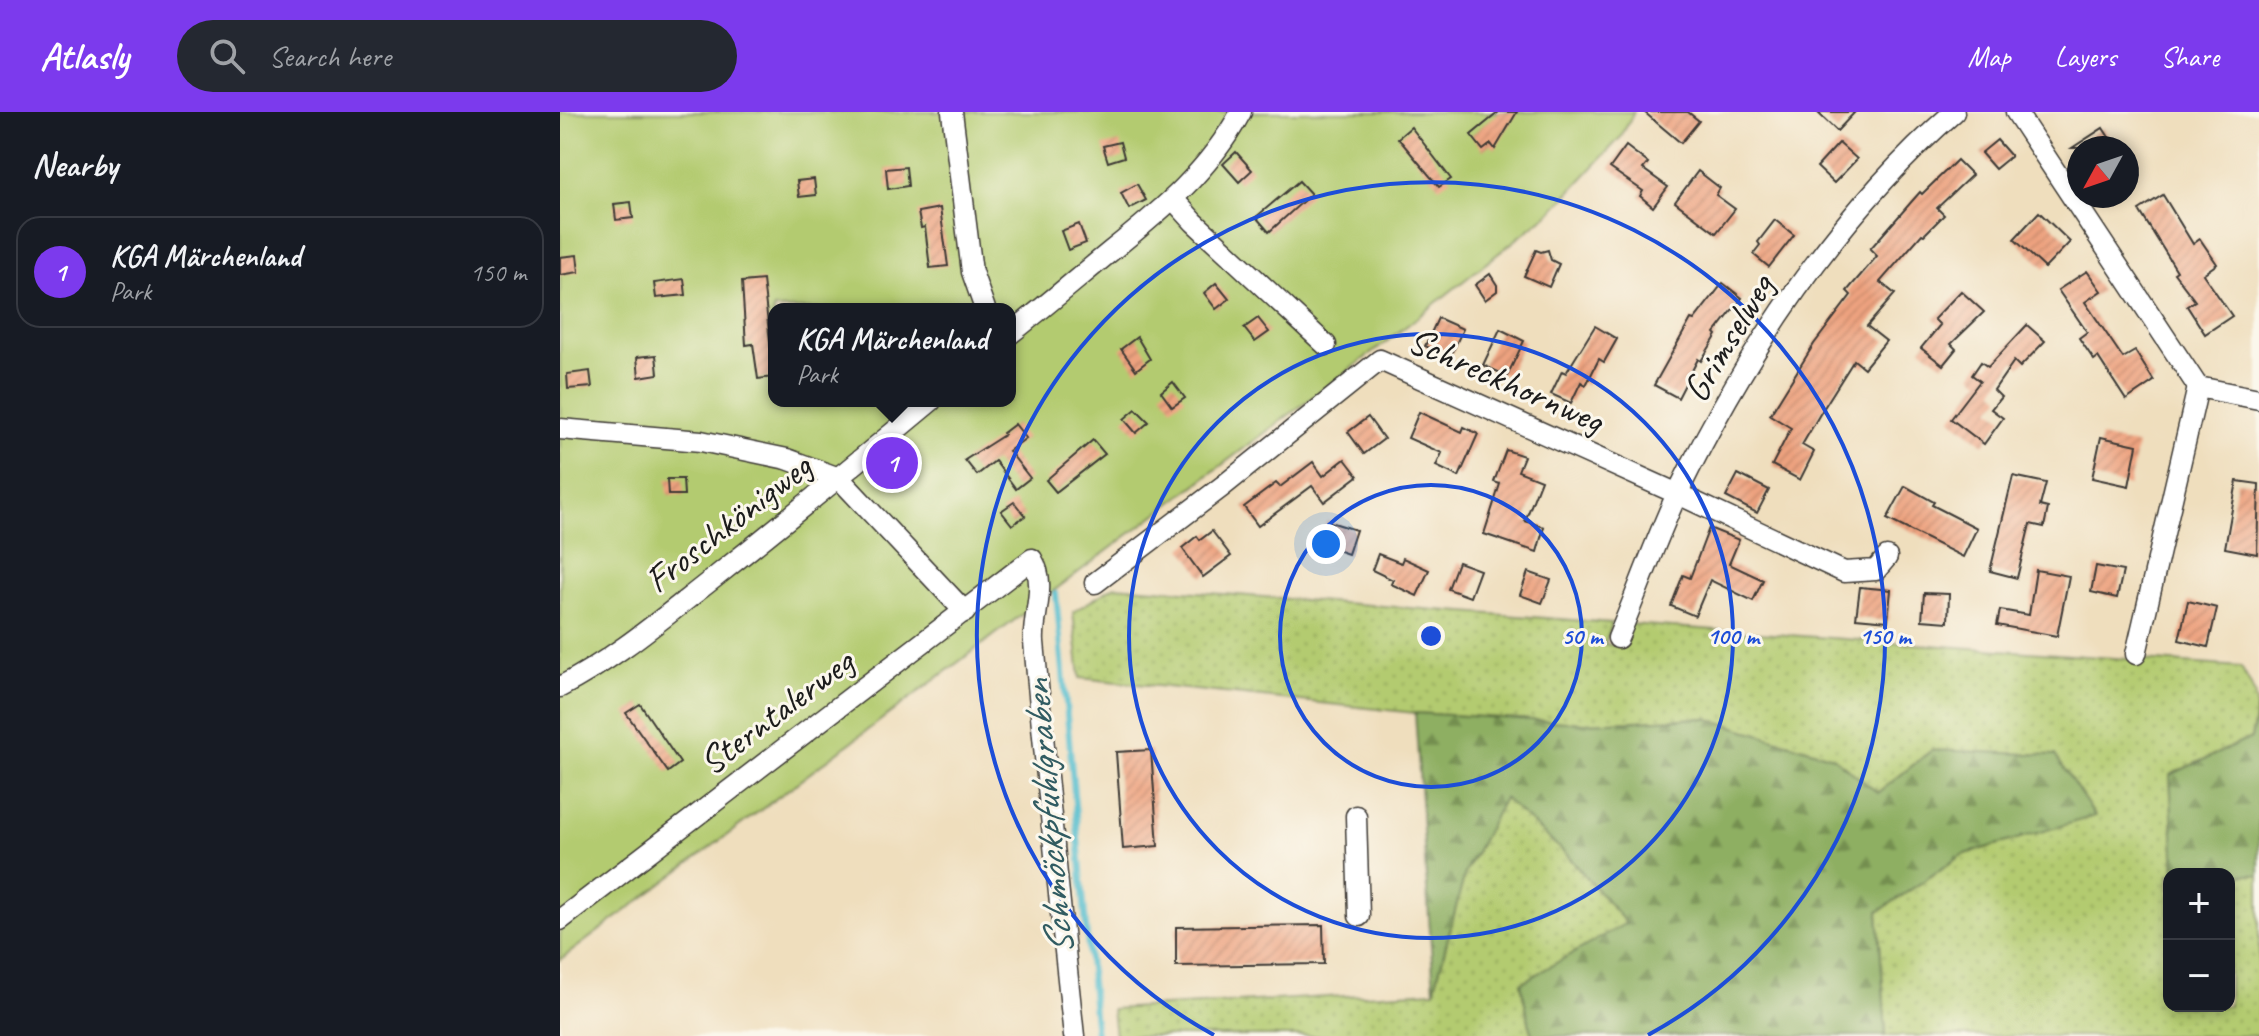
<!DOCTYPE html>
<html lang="en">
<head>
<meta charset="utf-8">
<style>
	:root { --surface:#171b24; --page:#242831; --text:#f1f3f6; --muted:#9ea1a6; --line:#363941; --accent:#7c3aed }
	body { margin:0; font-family:Caveat,sans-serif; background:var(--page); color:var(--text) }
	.controls { position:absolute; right:24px; bottom:24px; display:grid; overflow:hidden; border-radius:16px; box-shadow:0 4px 12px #0003 }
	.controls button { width:72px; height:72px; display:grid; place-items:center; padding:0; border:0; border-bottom:2px solid var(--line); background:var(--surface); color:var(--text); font:40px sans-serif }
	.compass { position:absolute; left:1507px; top:24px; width:72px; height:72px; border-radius:50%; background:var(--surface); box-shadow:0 4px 12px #0003; rotate:230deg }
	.you { position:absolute; left:766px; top:432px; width:28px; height:28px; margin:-20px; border:6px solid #fff; border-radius:50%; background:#1a73e8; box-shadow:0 0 0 12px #1a73e833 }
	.badge { display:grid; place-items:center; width:52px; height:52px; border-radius:50%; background:var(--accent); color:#fff; font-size:26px; font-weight:700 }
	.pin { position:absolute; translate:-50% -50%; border:4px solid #fff; box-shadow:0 2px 8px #0006 }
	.popup { position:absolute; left:208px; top:191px; width:248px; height:104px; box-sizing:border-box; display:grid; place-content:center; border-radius:16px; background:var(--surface); filter:drop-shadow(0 2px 6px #0005); font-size:26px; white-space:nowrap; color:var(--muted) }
	.popup b { font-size:30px; color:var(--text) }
	.popup::after { content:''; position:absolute; left:50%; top:100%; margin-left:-16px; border:16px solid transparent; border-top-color:var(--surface) }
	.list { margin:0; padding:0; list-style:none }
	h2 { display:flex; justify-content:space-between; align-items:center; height:104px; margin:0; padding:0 32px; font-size:34px }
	h2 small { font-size:26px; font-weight:400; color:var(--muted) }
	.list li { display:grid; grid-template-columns:52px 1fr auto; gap:24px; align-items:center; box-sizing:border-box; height:112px; margin:0 16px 16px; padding:0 16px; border:2px solid var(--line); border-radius:24px }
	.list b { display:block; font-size:30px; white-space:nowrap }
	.list p { margin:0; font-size:26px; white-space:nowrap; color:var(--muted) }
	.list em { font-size:26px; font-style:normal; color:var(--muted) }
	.icon { flex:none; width:44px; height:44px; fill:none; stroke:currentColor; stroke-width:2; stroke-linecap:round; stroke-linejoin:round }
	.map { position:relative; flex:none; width:1699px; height:924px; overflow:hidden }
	header { display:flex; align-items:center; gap:48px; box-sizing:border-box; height:112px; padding:0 40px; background:var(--accent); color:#fff }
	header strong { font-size:38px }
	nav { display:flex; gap:44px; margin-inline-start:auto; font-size:28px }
	.search { width:560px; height:72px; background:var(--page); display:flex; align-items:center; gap:20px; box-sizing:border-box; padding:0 28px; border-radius:44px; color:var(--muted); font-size:30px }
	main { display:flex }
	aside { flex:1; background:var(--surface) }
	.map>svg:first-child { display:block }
	.grass { fill:url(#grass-dots); stroke:#687446; stroke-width:2 }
	.forest { fill:url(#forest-firs); stroke:#55663f; stroke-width:2 }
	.garden { fill:#b3cb70; stroke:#687446; stroke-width:2; fill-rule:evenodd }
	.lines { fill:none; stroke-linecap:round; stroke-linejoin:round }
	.stream { stroke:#50bbcc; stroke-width:6 }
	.building { fill:url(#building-hatch) }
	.minor-casing { stroke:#3c3934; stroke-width:23 }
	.minor { stroke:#fff; stroke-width:20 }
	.ring { fill:none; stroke:#1d4ed8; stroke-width:4 }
	.labels { text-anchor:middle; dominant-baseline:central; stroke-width:6; stroke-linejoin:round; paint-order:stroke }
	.street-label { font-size:38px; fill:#1c1c1c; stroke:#fbf7ec }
	.water-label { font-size:40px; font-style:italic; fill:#315c62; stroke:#fbf7ec }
	.centre { fill:#1d4ed8; stroke:#fbf7ec; stroke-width:4 }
	.ring-label { font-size:24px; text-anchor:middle; font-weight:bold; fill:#1d4ed8; stroke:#fbf7ec; stroke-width:6; stroke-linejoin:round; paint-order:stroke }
</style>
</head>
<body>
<header>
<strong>Atlasly</strong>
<div class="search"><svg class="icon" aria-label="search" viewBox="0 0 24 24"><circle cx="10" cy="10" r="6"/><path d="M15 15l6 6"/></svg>Search here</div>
<nav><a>Map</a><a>Layers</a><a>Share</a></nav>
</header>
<main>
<aside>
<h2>Nearby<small></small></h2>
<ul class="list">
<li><span class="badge">1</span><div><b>KGA Märchenland</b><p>Park</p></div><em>150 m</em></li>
</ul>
</aside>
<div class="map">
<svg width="1699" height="924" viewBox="0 0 1699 924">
	<defs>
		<pattern id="grass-dots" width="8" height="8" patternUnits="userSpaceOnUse" patternTransform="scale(2)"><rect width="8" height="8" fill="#b3cb70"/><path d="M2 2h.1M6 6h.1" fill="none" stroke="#99ae60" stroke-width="1.8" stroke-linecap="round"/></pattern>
		<pattern id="forest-firs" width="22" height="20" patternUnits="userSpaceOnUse" patternTransform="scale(2)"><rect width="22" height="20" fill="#8eaf62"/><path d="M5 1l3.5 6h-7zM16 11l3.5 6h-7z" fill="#738e50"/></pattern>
		<pattern id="building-hatch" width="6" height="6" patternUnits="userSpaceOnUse" patternTransform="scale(2)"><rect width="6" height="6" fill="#eda27f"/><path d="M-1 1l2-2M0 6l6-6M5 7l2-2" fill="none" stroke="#cb8b6d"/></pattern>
	</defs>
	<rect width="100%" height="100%" fill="#fbf7ec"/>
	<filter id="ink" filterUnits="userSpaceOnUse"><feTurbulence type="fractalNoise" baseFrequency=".0125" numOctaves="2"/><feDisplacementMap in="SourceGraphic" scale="16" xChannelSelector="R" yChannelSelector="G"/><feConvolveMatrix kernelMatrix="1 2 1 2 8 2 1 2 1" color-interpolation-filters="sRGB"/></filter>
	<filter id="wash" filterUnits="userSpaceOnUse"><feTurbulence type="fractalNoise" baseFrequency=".006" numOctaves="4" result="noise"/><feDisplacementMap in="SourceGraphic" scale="32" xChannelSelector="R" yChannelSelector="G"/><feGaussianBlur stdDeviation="1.8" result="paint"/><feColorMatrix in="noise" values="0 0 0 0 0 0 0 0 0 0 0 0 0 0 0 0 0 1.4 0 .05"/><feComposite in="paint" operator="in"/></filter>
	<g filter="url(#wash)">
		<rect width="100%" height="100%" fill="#efdebd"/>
		<!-- grass -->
		<g class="grass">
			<path d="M555,474l497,37 -7,21 18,3 7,-23 611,43c18,33 18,33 10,71l-81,37 5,99h-6v132h60v-131h30v161h-378l5,-3 -8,-121 84,-57 132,-39 -162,-66 -54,43 -45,-36 -127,-39 -122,5 -169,-10 -335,-35 -7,-66z"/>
			<path d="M944,685l63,58 60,68 -106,60 11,53h-417l-3,-27 322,-18 31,-118z"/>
		</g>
		<!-- forest -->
		<g class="forest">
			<path d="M1699,593v170l-84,-1 -5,-99 81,-37z"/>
			<path d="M855,601l169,10 122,-5 127,39 45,36 54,-43 123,5 40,61 -133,39 -84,57 8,122 -5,2h-349l-11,-53 105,-60 -59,-68 -63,-57 -39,75 -31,118z"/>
		</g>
		<!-- garden -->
		<path class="garden" d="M0,0h1074l-13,25 -70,75 -166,131 -825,617zM214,197h236v92h-236z"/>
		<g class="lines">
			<!-- stream -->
			<path class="stream" d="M496,482l40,442"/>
		</g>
		<g id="blocks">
			<!-- building -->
			<g class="building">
				<path d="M939,0h18l-22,37 -4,-5 -8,6 -12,-15z"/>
				<path d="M1084,0h44l11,9 -18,22z"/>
				<path d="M1257,0h38l-18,19z"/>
				<path d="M851,15l40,52 -12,8 -41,-49z"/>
				<path d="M1543,16l13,20h-44z"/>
				<path d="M1437,28l14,16 -16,13 -14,-16z"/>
				<path d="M560,30l4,15 -16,5 -5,-16z"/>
				<path d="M1279,31l18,16 -23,24 -17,-16z"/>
				<path d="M1066,34l22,17 -5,6 25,18 -15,20 -13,-11 3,-5 -33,-23z"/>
				<path d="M676,40l16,18 -13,12 -16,-18z"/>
				<path d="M1397,48l15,15 -35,33 7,7 -20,20 -2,-1 -42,48 15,12 -28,32 19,15 -22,27 -10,-8 -34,54 -18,31 12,7 -14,28 -28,-15 19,-37 -21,-13 44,-71 37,-49 -4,-4 30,-35 -7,-7 50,-57 2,2z"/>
				<path d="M346,55l2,19 -20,3 -2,-20z"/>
				<path d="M1138,59l22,17 -4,7 19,14 -19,24 -41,-31z"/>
				<path d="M254,67l2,16 -17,2 -2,-16z"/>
				<path d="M739,69l12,13 -42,38 -13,-15z"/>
				<path d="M577,72l9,16 -17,9 -8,-16z"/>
				<path d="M1603,83l30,49 7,-5 17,25 -14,10 29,42 -27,18 -18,-28 8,-5 -21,-28 3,-2 -38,-61z"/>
				<path d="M71,90l2,16 -17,2 -2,-16z"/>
				<path d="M380,96l8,58 -18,2 -5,-41 -4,1 -3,-16z"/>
				<path d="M1479,100l31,30 -25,26 -31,-29z"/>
				<path d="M1215,108l19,15 -25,32 -16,-13 7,-9 -2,-3z"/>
				<path d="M519,112l7,19 -18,7 -7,-19z"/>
				<path d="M976,138l5,2 7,-2 3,10 8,4 -10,23 -25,-11z"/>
				<path d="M17,143l2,17 -19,3v-18z"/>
				<path d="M1527,159l14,20 -16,11 38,56 12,-7 19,30 -28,19 -28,-43 -4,3 -15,-22 8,-6 -29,-42z"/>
				<path d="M930,162l7,11v6l-12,9 -10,-15z"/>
				<path d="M124,167l2,16 -30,3 -2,-15z"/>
				<path d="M203,168l11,97 -16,2 -5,-35 -7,1 -4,-63z"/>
				<path d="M656,171l13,16 -13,10 -12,-16z"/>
				<path d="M1163,171l19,15 -27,35 2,2 -16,26 -3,-2 -20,39 -24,-13 37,-66 3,1z"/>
				<path d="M1401,179l23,21 -33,32 5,5 -13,16 -22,-17 19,-23 -6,-6z"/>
				<path d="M698,206l11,14 -14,10 -11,-14z"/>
				<path d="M878,206l25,11 -13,28 -25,-11z"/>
				<path d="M1467,213l18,16 -25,26 -6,-6 -20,29 7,7 -10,12 12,9 -19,26 -33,-25 29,-38 -8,-6 9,-13 7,5z"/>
				<path d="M1035,214l22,13 -13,23 -5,-3 -13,26 -5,-3 -10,21 -20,-9 11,-23 4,2z"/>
				<path d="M940,217l24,12 -17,35 -24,-11z"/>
				<path d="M577,225l13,22 -14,11 -15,-21z"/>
				<path d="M96,243l2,19 -19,3 -2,-20z"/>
				<path d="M30,259l2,16 -24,2 -1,-15z"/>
				<path d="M613,270l12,16 -13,9 -11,-15z"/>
				<path d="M576,297l13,13 -13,11 -12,-14z"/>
				<path d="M859,300l43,20 2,-5 14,7 -19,43 -23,-11 6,-13 -34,-15z"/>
				<path d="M808,305l16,22 -20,15 -16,-22z"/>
				<path d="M455,312l11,14 -17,13 21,27 -14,11 -21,-28 -18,14 -12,-15 39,-25 -1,-2z"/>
				<path d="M1541,325l36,8 -8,41 -37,-8z"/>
				<path d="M533,328l12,14 -49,38 -10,-12z"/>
				<path d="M946,338l18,6 -6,15 23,9 -16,41 19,6 -7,25 -53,-18 16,-50 -6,-2z"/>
				<path d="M785,347l13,17 -34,26 -12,-16 -54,40 -14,-19 32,-24 4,4 33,-25 10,14z"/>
				<path d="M1178,362l31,16 -12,23 -31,-16z"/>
				<path d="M1453,364l33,7 -6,23 8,2 -4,19 -14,-3 -13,54 -27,-7z"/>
				<path d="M107,367h16l1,16h-16z"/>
				<path d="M1677,369l22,3 -2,70 -32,-6z"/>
				<path d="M1345,374l29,16 -2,3 45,23 -14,29 -76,-38z"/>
				<path d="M454,390l11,14 -13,9 -11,-14z"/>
				<path d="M767,409l29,9 -8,24 -29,-10z"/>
				<path d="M1149,416l30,12 -10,24 34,16 -10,21 -43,-21 -15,36 -24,-10 12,-31 7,3z"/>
				<path d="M652,419l19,25 -28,21 -21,-29 15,-12 3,4z"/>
				<path d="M818,442l23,9 2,-5 26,12 -12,26 -26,-12 2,-4 -21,-10z"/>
				<path d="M898,450l22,8 -10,27 -22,-8z"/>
				<path d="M1536,454l27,5 -6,27 -26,-6z"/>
				<path d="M1476,458l33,6 -12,60 -60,-11 3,-15 29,5z"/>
				<path d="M968,460l23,8 -9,23 -22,-8z"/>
				<path d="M1300,475l31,3 -3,31 -32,-3z"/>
				<path d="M1364,481l25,1 -1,28 -26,-2z"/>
				<path d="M1628,489l29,7 -9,39 -29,-7z"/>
				<path d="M80,592l40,59 -12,9 -42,-59z"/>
				<path d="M591,638l7,96 -35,3 -7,-97z"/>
				<path d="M763,813l1,39 -148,2v-39z"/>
			</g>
		</g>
	</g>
	<g filter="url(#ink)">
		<use href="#blocks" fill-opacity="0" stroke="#3c3934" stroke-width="2"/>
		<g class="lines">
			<defs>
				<g id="minor">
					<path d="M392,0l20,160 13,37"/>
					<path d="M1456,0l182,275 61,12"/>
					<path d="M614,88l20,22 132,123"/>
					<path d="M450,222c34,-27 67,-55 101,-83 51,-41 98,-80 130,-139"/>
					<path d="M0,317l141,12 86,18 52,19 126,134"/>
					<path d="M535,471l128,-97 157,-126 298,134 166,78 32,-2 11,-13"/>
					<path d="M1058,526c20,-48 38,-99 60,-146 69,-141 157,-276 276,-380"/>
					<path d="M1576,542l62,-267"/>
					<path d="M0,575c55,-28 105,-71 154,-109 73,-58 145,-117 217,-177"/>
					<path d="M796,704l3,100"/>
					<path d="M0,808l472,-361c16,26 0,56 2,83 12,131 26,263 40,394"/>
				</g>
			</defs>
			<!-- minor casing -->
			<use href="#minor" class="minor-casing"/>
			<!-- minor -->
			<use href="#minor" class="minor"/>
		</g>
	</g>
	<!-- distance rings -->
	<g class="ring">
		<circle cx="871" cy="524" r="151"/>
		<circle cx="871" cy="524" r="302"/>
		<path d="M654 923A454 454 0 1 1 1088 923"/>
	</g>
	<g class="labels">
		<!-- street labels -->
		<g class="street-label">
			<text transform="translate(1168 226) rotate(-59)">Grimselweg</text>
			<text transform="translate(946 268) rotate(24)">Schreckhornweg</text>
			<text transform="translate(168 411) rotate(-38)">Froschkönigweg</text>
			<text transform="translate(216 600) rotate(-37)">Sterntalerweg</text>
		</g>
		<!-- water labels -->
		<g class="water-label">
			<text transform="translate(488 706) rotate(-95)">Schmöckpfuhlgraben</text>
		</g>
	</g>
	<circle cx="871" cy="524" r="12" class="centre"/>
	<g class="ring-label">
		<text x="1022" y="532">50 m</text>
		<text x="1173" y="532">100 m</text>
		<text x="1325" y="532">150 m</text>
	</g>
</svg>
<div class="controls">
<button>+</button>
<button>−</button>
</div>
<svg class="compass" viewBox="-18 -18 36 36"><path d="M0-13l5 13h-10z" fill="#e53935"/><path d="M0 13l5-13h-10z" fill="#9ea1a6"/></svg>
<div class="you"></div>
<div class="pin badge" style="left:332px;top:351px">1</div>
<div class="popup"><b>KGA Märchenland</b>Park</div>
</div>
</main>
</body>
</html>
